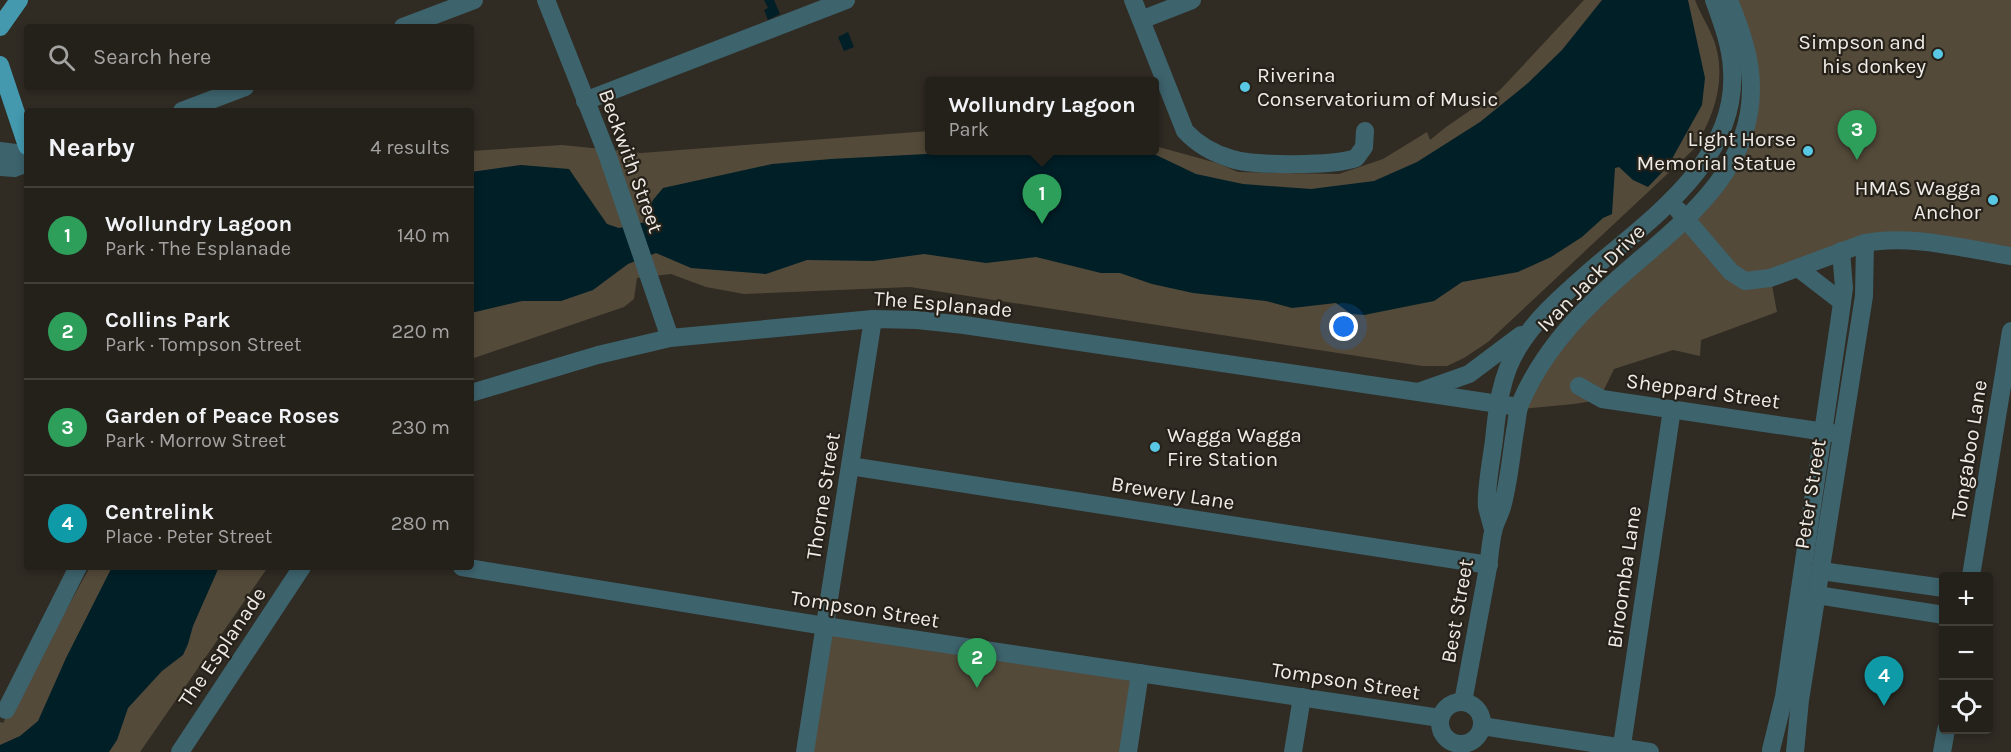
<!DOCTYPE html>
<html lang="en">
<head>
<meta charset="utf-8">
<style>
	:root { --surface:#24201a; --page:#302d27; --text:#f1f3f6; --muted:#a3a3a2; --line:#413e39; --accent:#ea580c }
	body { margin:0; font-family:Karla,sans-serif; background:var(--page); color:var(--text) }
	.controls { position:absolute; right:18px; bottom:18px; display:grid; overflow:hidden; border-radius:6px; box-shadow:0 3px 9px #0003 }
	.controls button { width:54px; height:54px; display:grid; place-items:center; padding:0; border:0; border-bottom:2px solid var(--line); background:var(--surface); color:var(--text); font:30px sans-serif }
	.you { position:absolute; left:1344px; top:327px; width:21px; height:21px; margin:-15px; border:4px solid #fff; border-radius:50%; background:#1a73e8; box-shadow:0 0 0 9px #1a73e833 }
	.badge { display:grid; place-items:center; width:39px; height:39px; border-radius:50%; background:var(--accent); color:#fff; font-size:20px; font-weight:700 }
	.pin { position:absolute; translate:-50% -50px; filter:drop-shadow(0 2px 3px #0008) }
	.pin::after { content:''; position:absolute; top:32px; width:21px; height:18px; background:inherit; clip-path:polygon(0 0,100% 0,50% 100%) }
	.popup { position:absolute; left:925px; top:77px; width:234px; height:78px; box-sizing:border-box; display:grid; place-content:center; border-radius:6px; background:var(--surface); filter:drop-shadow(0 2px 4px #0005); font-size:20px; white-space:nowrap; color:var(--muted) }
	.popup b { font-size:22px; color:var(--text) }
	.popup::after { content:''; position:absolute; left:50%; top:100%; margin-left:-12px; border:12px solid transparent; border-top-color:var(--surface) }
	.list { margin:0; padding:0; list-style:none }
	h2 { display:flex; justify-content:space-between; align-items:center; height:78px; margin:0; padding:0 24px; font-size:26px }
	h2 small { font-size:20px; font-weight:400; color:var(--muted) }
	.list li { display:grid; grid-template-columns:39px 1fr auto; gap:18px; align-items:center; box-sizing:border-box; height:96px; padding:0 24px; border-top:2px solid var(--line) }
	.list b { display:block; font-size:22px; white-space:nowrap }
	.list p { margin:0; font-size:20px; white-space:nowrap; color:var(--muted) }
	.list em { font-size:20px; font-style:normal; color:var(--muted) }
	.icon { flex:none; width:33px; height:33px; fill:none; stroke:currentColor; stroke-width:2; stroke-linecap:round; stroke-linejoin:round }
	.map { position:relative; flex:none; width:2011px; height:752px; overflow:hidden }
	.search { position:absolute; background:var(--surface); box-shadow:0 3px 9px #0003; left:24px; top:24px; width:450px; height:66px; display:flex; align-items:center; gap:15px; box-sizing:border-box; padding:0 21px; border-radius:6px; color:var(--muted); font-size:22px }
	.panel { position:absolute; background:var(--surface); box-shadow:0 3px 9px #0003; left:24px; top:108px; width:450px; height:462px; border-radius:6px }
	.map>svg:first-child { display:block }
	.green { fill:#544a3a }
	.water { fill:#001f27 }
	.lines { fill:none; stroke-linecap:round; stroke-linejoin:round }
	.minor { stroke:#3d636d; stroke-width:18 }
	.major { stroke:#4499af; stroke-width:18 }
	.poi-dot { fill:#59c8e4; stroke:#262119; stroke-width:2 }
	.labels { text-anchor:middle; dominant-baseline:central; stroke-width:4.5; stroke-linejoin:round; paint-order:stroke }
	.poi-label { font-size:21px; fill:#efebe6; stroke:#262119; text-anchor:end }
	.street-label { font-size:21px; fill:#efebe6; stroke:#262119 }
</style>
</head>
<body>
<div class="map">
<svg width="2011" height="752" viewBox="0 0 2011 752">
	<rect width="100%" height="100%" fill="#302b23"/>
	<!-- green -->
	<g class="green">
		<path d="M1584,0h111c6,16 17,31 21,47 10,36 -3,71 -22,102l-206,193 -24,16 -17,8h-25l-512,-79 -166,7 -38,-7 -35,-13 -34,4 -3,21 -10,8 -153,52v-208l91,-6 79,8 288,-22 1,19h224l1,-4 62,17 21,9 101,2 44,-15 44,-27 3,8 16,-13 54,-37z"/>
		<path d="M1729,0h282v256l-101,-16 -158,41 -65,-63 20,-20 42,-87z"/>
		<path d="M1686,221l42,52 43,7 6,32 -76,28 -1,16 -27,-6 -59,19 -15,31 -25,4 -53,5 33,-61z"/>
		<path d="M90,567h178l-128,185h-140v-30l3,1z"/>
		<path d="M825,626l315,47 -12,79h-323z"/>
	</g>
	<!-- water -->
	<g class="water">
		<path d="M764,0h10l6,14 -12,6 -4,-10 4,-2z"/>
		<path d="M1602,0h86l17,78 -3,27 -34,61 -20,21 -15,-7 -14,-13 -4,1 -3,46 -9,4 -21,19 -31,20 -33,15 -56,10 -28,19 -70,14 -13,-1 -15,-11 -44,5 -26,-7 -73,-8 -41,-9 -32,-11h-19l-65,-16 -50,6 -62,-9 -51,7 -66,-1 -41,14 -75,-6 -35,-15 -28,11 -35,26 -32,11h-39l-51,12v-141l50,-7 48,4 38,55 12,4 26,-6 8,-22 10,-12 109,-24 59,-5 172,-9 151,4 42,20 47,10 68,5 63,-8 43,-19 63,-40 48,-39 34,-33z"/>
		<path d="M848,32l6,15 -10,4 -6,-14z"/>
		<path d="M112,567h107l-26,59 -5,18 -5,11 -21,16 -34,37 -11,32 -8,12h-109v-7l20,-9 18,-15 28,-63z"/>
	</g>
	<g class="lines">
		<!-- minor -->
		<g class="minor">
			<path d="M546,0l61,154 63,184"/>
			<path d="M1133,0l52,131c13,14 30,23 47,28 22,7 103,7 124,-1l8,-11 1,-16"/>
			<path d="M1141,20l51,-20"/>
			<path d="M403,27l71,-27"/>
			<path d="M585,101l261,-101"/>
			<path d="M182,111l63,-24"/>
			<path d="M0,151l15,2 12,6"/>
			<path d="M0,167l14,1 13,-5"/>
			<path d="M1678,210l53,62 14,9 25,-3 95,-35c46,-9 100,6 146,13"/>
			<path d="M1798,268l44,34"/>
			<path d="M1579,386l23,13 230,34"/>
			<path d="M1421,391l48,-17 52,-39"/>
			<path d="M471,393l127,-38 72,-17 203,-19 44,1 47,5 555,82"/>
			<path d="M850,466l639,99"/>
			<path d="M1493,529c-2,-7 -4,-14 -6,-22 -2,-14 5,-51 7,-67 3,-31 7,-65 24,-92 17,-29 45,-53 71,-76 61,-53 149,-111 143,-202 -1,-24 -10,-48 -18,-70"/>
			<path d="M462,567l363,59 615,92"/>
			<path d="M1821,571l123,17"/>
			<path d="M1971,576l40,-245"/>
			<path d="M1817,595l127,20"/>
			<path d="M1463,702c8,-43 16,-86 24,-129 3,-15 3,-31 7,-45 2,-7 6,-14 8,-21 7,-25 9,-51 13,-76 2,-9 2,-19 5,-27 17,-40 42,-72 73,-102 62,-63 159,-114 158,-215 0,-30 -11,-59 -22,-87"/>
			<circle cx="1461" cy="723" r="21"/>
			<path d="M6,710l72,-143"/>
			<path d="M1482,726l168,26"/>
			<path d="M1771,750l13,-53 56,-380 4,-29 -3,-37"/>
			<path d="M180,752l122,-185"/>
			<path d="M805,752l68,-433"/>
			<path d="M1128,752l12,-79"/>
			<path d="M1293,752l9,-55"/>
			<path d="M1621,752l51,-343"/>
			<path d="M1795,752l5,-52 64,-404 1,-53"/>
			<path d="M1942,752l4,-22"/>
		</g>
		<!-- major -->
		<g class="major">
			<path d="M0,27l19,-27"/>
			<path d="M0,65l27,81"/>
		</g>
	</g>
	<!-- markers -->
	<g class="poi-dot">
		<circle cx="1938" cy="54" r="6"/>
		<circle cx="1245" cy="87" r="6"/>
		<circle cx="1808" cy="151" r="6"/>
		<circle cx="1993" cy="200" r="6"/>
		<circle cx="1155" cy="447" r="6"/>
	</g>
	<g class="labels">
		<!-- poi labels -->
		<g class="poi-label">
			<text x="1926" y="42">Simpson and<tspan x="1926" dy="24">his donkey</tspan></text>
			<text x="1257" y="75" text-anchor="start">Riverina<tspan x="1257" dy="24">Conservatorium of Music</tspan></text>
			<text x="1796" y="139">Light Horse<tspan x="1796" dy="24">Memorial Statue</tspan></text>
			<text x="1981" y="188">HMAS Wagga<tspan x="1981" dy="24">Anchor</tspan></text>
			<text x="1167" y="435" text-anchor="start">Wagga Wagga<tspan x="1167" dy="24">Fire Station</tspan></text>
		</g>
		<!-- street labels -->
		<g class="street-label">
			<text transform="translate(631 161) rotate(70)">Beckwith Street</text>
			<text transform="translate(1591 278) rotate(-45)">Ivan Jack Drive</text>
			<text transform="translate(943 304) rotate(5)">The Esplanade</text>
			<text transform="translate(1703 391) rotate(8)">Sheppard Street</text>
			<text transform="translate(1969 450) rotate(-81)">Tongaboo Lane</text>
			<text transform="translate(1173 493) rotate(9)">Brewery Lane</text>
			<text transform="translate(1810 494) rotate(-81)">Peter Street</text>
			<text transform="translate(823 496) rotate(-81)">Thorne Street</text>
			<text transform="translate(1624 577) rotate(-82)">Biroomba Lane</text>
			<text transform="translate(865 609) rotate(9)">Tompson Street</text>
			<text transform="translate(1457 611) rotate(-80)">Best Street</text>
			<text transform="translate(222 647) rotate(-56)">The Esplanade</text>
			<text transform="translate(1346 681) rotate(9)">Tompson Street</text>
		</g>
	</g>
</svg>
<div class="controls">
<button>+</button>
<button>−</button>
<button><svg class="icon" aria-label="locate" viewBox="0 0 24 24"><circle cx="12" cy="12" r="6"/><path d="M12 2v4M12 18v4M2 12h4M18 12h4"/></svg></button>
</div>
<div class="you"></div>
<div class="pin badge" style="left:1042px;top:224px;background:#2e9e5b">1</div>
<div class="popup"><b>Wollundry Lagoon</b>Park</div>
<div class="pin badge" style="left:977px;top:688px;background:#2e9e5b">2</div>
<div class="pin badge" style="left:1857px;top:160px;background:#2e9e5b">3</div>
<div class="pin badge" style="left:1884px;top:706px;background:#0f9aa8">4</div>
<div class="search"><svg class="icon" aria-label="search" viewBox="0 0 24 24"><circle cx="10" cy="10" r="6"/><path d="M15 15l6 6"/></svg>Search here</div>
<section class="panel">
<h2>Nearby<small>4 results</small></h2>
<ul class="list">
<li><span class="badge" style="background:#2e9e5b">1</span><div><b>Wollundry Lagoon</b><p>Park · The Esplanade</p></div><em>140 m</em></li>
<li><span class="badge" style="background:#2e9e5b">2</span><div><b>Collins Park</b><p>Park · Tompson Street</p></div><em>220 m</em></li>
<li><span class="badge" style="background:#2e9e5b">3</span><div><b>Garden of Peace Roses</b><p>Park · Morrow Street</p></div><em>230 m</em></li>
<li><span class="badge" style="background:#0f9aa8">4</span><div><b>Centrelink</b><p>Place · Peter Street</p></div><em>280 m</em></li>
</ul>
</section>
</div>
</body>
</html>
